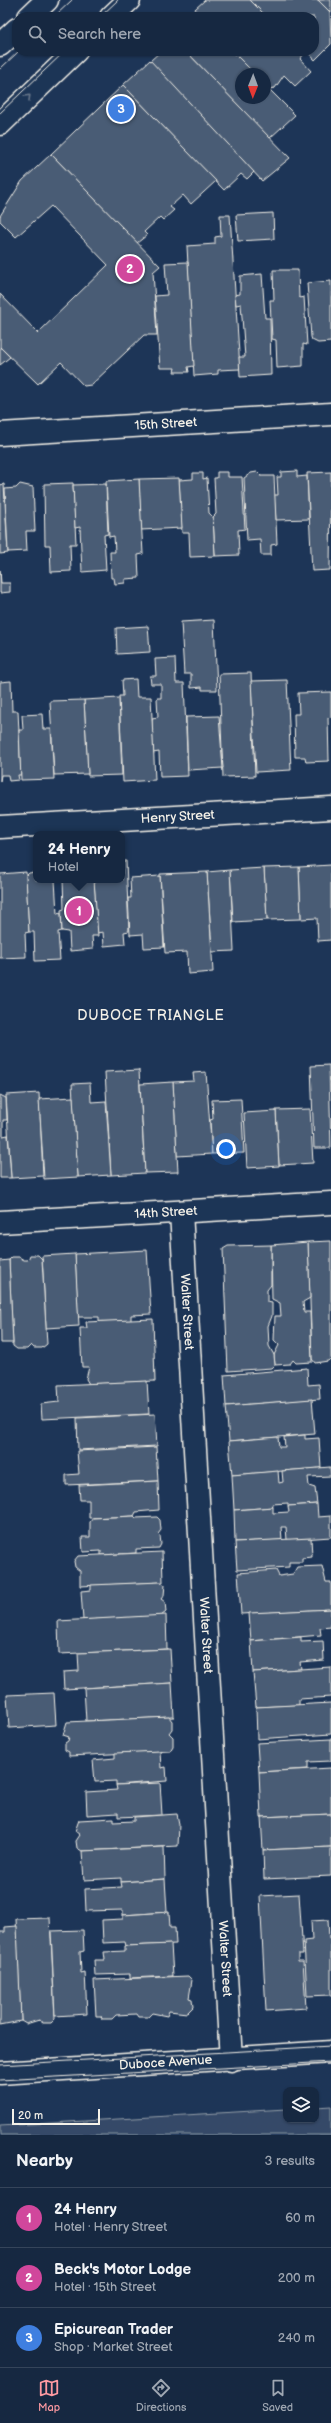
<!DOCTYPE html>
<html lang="en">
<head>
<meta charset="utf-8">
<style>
	:root { --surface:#162841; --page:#23344c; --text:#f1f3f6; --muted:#9ea6b1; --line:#35445a; --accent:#ff9aa2 }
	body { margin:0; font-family:"Balsamiq Sans",sans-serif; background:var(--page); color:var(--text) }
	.controls { position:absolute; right:12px; bottom:12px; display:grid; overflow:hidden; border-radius:8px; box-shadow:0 1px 3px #0004 }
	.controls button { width:36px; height:36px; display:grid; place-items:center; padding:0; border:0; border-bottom:1px solid var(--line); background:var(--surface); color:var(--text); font:20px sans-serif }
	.compass { position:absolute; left:235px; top:68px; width:36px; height:36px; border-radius:50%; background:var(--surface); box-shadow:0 1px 3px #0004; rotate:181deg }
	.scale { position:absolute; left:12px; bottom:10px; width:88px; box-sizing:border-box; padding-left:4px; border:2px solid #f4f1e8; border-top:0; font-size:11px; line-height:14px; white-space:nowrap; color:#f4f1e8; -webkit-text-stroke:3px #1d3557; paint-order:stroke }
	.you { position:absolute; left:226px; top:1149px; width:14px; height:14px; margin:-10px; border:3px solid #fff; border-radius:50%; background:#1a73e8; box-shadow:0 0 0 6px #1a73e833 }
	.badge { display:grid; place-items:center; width:26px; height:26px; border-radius:50%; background:var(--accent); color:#fff; font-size:13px; font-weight:700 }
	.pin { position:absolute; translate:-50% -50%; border:2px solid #fff; box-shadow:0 1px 4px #0006 }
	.popup { position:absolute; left:33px; top:831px; width:92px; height:52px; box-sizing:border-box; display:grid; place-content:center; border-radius:8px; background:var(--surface); filter:drop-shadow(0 1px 3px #0005); font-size:13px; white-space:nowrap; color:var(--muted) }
	.popup b { font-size:15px; color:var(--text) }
	.popup::after { content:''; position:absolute; left:50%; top:100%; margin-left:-8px; border:8px solid transparent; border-top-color:var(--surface) }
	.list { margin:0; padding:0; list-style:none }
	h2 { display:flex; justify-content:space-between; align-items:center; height:52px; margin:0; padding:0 16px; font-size:17px }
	h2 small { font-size:13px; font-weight:400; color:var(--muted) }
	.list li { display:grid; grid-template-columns:26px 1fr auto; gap:12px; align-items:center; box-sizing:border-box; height:60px; padding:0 16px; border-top:1px solid var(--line) }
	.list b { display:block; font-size:15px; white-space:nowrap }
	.list p { margin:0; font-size:13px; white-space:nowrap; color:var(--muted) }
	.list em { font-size:13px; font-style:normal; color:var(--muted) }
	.icon { flex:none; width:22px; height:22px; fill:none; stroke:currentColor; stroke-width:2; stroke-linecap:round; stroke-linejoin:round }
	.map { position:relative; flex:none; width:331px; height:2135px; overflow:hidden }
	.search { position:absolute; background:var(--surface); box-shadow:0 1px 3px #0004; left:12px; right:12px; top:12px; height:44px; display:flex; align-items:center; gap:10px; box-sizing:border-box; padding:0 14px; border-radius:16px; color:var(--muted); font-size:15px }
	.sheet { height:232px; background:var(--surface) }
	nav { display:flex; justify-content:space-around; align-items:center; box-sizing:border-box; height:56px; border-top:1px solid var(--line); background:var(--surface); font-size:11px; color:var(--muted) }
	nav a { display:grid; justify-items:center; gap:2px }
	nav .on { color:var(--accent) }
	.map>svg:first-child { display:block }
	.green { fill:#354a67; stroke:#949ea8 }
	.building { fill:#485b74; stroke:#f4f1e8 }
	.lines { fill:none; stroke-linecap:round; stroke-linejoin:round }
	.street-casing { stroke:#f4f1e8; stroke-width:25 }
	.secondary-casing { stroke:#f4f1e8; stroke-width:25 }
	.primary-casing { stroke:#f4f1e8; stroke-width:25 }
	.street { stroke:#1d3557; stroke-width:22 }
	.secondary { stroke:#1d3557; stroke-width:22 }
	.primary { stroke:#1d3557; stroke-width:22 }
	.tram { stroke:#f4f1e8; stroke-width:1 }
	.oneway { stroke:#68778a }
	.labels { text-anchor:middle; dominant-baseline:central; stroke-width:3; stroke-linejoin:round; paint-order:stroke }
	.street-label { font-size:13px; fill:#f4f1e8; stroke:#1d3557 }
	.neighbourhood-label { font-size:14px; letter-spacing:1px; fill:#f4f1e8; stroke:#1d3557 }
</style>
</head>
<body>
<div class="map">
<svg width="331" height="2135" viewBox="0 0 331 2135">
	<rect width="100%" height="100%" fill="#1d3557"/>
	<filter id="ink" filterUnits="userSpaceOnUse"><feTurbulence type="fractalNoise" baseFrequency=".025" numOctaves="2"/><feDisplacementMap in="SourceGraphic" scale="8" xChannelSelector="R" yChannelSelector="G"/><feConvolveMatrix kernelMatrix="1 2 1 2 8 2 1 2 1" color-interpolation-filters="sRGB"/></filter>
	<g filter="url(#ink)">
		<!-- green -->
		<path class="green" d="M331,2106v29h-331v-9l286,-17v11h30v-13z"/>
		<!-- building -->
		<g class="building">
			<path d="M205,0h45l17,17h-68l-4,-8z"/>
			<path d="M250,0h68l12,12 1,32 -16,16 -8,-9h7v-34h-47z"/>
			<path d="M318,0h13v12h-1z"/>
			<path d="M195,13l4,4h-9z"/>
			<path d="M161,51h25l104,107 -28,23 -112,-120z"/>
			<path d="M186,51h46l23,23h-14v24h24v-13l30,30 -25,23z"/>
			<path d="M232,51h69l3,3 -4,5 11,12 -16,15 -11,-11 -9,13 -6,1 -4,-4v-11h-10z"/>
			<path d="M150,60l104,112 -7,7 -6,-5 -17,16 -101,-105z"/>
			<path d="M123,85l93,96 -25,23 -8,-9 -13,12 4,3 -11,10 -3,-3 -16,15 3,3 -10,8 -86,-89z"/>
			<path d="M51,154l109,112 -7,6 4,63h-13l-53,50 -7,1 -23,-24 -23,22 -38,-37v-53l38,39 70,-68 -57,-59 -35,31 -16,-16v-5l22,-35z"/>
			<path d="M273,213l1,26 -36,2 -2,-26z"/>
			<path d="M220,215h10l10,154 -22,1v4l-24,2 -7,-130 28,-2v-7l6,-1z"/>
			<path d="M188,262l6,104 -6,1 1,5h-15l1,-4h-15l-5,-72 12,-1 -2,-32z"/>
			<path d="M273,270h25l1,28 5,-1 3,48 -4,-1v22l-26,2 -1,-28 -4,-1 -2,-39h4z"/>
			<path d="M262,274l3,44h5l1,57 -31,2 -1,-20h6l-4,-53 -5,1 -1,-10 5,-1v-18z"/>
			<path d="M331,281v61l-13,1 -6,-3 -1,-3 -4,-54z"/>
			<path d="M0,347l10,10 -10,8z"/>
			<path d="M297,471v6l10,-1 2,43 -33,1 -2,-25h4l-1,-18h4v-5z"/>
			<path d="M217,472h11v5h14l3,52 -7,1 1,25 -24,1 -2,-39 3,-3 -2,-36h3z"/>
			<path d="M257,472l4,4h13l3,68 -6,1v10h-10l-1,-16 -13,1 -3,-62 7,-5z"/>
			<path d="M331,472l-1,98 -18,1 -5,-98z"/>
			<path d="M193,473h10v6l4,-1 2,35 4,4 2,39 -25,1 -1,-24h-7l-3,-53 14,-1z"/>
			<path d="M179,478l3,50 -41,2 -2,-51z"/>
			<path d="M139,479l4,75 -5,1 1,23 -14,1v4l-10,1 -1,-6h-3l-1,-26h5l-1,-16 -5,1 -3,-56z"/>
			<path d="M73,483l3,61h-6l1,27 -20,1 -1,-27h-5l-1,-61z"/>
			<path d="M4,484l4,69 -8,1v-69z"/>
			<path d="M20,484l13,3 2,44h-9l1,20 -19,1 -3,-63 11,-1z"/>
			<path d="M106,484l2,50 -4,1 2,35 -24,2 -2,-45 -5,1 -2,-43z"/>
			<path d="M0,570l1,13h9v9l-10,1z"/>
			<path d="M214,620l3,70h-15v-3l-11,1v-14h-7l-3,-52z"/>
			<path d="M148,626l2,26 -33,2 -1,-26z"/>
			<path d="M175,658l1,25h8l4,93 -28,1 -1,-25 -6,1 -1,-35 6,-1 -1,-19h4v-14h-10l-1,-8h6l-1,-17z"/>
			<path d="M251,673l4,103 -32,1 -4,-103z"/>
			<path d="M136,679l1,18h14l4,83 -32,2 -4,-86h4l-1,-16z"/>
			<path d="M287,680l4,90 -35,2 -5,-91z"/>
			<path d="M11,681l1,30h6l3,64h-3l1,5 -10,1 -1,-6h-7l-1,6v-99z"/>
			<path d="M331,692v25l-3,1 1,43 -23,1 -1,-5h-10l-1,-43h5l-1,-21z"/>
			<path d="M119,698l3,77 -34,1 -4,-76z"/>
			<path d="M84,700l4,74 -34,1 -4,-74z"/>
			<path d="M42,714l1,15h8l3,50 -33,1 -2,-50h4l-1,-15z"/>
			<path d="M219,716l4,52 -35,2 -2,-53z"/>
			<path d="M122,861h4l3,70 -5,1 1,12 -21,2 -1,-14 -6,1 -3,-53h28z"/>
			<path d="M331,865v75l-13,1 -1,-23 -16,1 -2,-52z"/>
			<path d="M299,867l2,52 -34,1 -3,-52z"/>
			<path d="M264,868l3,52 -34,2 -3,-52z"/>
			<path d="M230,870l4,81 -22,1 -5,-80z"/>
			<path d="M26,872l3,60 -4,1 1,24 -26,1v-84z"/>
			<path d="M35,872l1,8h19l2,34 4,-1 1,18 -4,1 2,28 -25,1 -1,-29h-5l-3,-56 3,-3z"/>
			<path d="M207,872l6,100 -25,2 -1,-22 -22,1 -5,-79z"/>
			<path d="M160,876l4,71 -20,1 -1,-14 -13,1 -2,-37h3l-1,-20z"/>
			<path d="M63,880h31l4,56h-6l1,13 -23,2 -1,-19 -7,-1 -1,-21 3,-1z"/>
			<path d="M329,1065l2,83h-17l-3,-82z"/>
			<path d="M139,1070l6,103 -34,2 -6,-103z"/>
			<path d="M206,1072l6,82 -35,2 -4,-74 21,-1 -1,-8z"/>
			<path d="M173,1082l5,90 -33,1 -5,-89z"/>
			<path d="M90,1083l1,19 15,-1 5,74 -33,2 -6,-93z"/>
			<path d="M39,1093l4,83 -32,2 -5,-83z"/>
			<path d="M0,1095l6,3 1,22h-4v16l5,-1 3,43h-11z"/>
			<path d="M73,1097l5,80 -34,2 -5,-80z"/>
			<path d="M241,1099l3,54 -32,1 -2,-34 3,-1 -1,-19z"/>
			<path d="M310,1109l3,54 -34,2 -3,-55z"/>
			<path d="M276,1111l3,55 -32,2 -3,-55z"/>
			<path d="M331,1241v117l-3,3 -13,2 -3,-4 -4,-117z"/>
			<path d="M308,1242l2,56 -7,4 1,10h6l2,50 -16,1 -3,-3 -3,4 -15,1 -1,-10 5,-10 -5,-5 1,-24h6l-1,-13 -8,-4 -1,-54z"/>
			<path d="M271,1245v40l-4,5v12l5,1v13l-4,10 1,20 5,9 1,10 -3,3 -44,3 -5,-122 5,-3z"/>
			<path d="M147,1250l4,64 -20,1v6l-32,1v-5h-21l-3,-63z"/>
			<path d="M75,1254l4,72 -33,2 -4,-72z"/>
			<path d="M30,1255h8l4,4 5,85 -5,4h-8l-3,-3 -4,4h-10l-4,-3 -4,-86 3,-3h7l5,3h4z"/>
			<path d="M9,1260l4,83h-12l-1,-82z"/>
			<path d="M153,1319l2,62 -66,3 -3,-5 3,-12h-7l-2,-39h7l-1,-6z"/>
			<path d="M307,1368l1,17 11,-1 1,15 -94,7 -2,-31z"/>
			<path d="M147,1381l2,33 -107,5 -1,-15 18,-2 -1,-17z"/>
			<path d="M312,1399l3,35 -86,7 -3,-35z"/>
			<path d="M155,1414l2,32 -79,4 -1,-32z"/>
			<path d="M305,1435v4l14,-1 2,30 -89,7 -3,-34 49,-4 1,10h6l-1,-10z"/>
			<path d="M156,1447l2,34 -92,4v-10l13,-1 -2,-23z"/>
			<path d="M330,1467l1,9 -23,1 1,9 6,2 2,16 -29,2v-3l-16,1 1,3 -39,3 -2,-35 46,-4 1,12 4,-1 -1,-11z"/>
			<path d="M158,1481l1,29 -23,2 -2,4 -45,2v-18h-9l-1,-15z"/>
			<path d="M317,1504l1,13 13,-1v21l-44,3 -1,-13h-5l1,13 -47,2 -1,-32 39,-3v6l16,-1 -1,-6z"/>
			<path d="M134,1516l2,2 21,-1 3,3 1,10 -3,4 2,2 1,8 -2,4 -23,1v4l-35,2v-4l-18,1 -1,-15h8v-15l3,-4z"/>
			<path d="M311,1538l1,19 -10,1v4h-13v5l-52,3 -2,-28z"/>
			<path d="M162,1552l1,30 -83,4v-15l-5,-4 -1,-6 4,-5z"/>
			<path d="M322,1566l4,16h5v27l-90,5 -3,-41 38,-3 3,6 14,-2 4,-7z"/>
			<path d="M160,1582l5,3 -1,10 -3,4 4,3 1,10 -5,4 -78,4 -2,-29 10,-1v-5z"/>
			<path d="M331,1609v18l-11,1 1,7 -70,6 -2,-28z"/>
			<path d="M166,1615l1,34 -108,5 -1,-33z"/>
			<path d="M301,1637v5l22,-1 1,19 -24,2 1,7 -48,3 -2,-31z"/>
			<path d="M170,1649l2,34 -108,6 -1,-17 16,-1 -1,-18z"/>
			<path d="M331,1667v30l-32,2v6l-43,2 -3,-35z"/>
			<path d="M172,1683l2,34 -88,4 -2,-33z"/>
			<path d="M54,1693l2,32 -47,3 -2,-33z"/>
			<path d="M331,1703v31l-74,5 -1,-32z"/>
			<path d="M169,1717l3,4v8l-3,4 4,4v9l-3,5 -101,5v-4l-4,-2v-7l3,-2 1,-4 -6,-2 4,-13z"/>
			<path d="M331,1739v22l-23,1v7l-49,3 -2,-29z"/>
			<path d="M160,1751l1,17 5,-1 1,14 -51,4v-4l-21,1 -2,-22 22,-2v-5z"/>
			<path d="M331,1768v46l-70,3 -2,-45z"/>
			<path d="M160,1783l2,32 -44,2v-4l-31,2 -1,-23 31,-2 -1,-5z"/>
			<path d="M177,1814l2,10 -1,22 -96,5 -5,-3 -1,-7 4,-6 -5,-4 4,-11 34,-2v4l21,-1v-4z"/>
			<path d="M331,1814v33l-68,3 -2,-33z"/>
			<path d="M164,1847l1,32 -44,3v-4l-37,2 -2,-29z"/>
			<path d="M331,1847v29l-67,3 -1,-29z"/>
			<path d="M165,1879l2,33 -44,3v-5l-37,1 -1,-22 37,-2 -1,-5z"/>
			<path d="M299,1894l4,60h-5v7h5l3,47 -40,3 -6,-115z"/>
			<path d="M169,1912l1,16h5l1,16 -50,2 -1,-4 -22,1 -1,-23 21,-1v-4z"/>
			<path d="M50,1918l5,101 -4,4h-8l-4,-3 -13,4 -5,-3 -5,-102z"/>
			<path d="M328,1920l1,19h2v56l-24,1 -3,-55 8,-1 -1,-19z"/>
			<path d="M17,1926l4,95 -21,4v-93h5v-5z"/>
			<path d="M83,1930l1,21 -4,1 1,21 4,-1 2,42 -32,2 -4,-85z"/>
			<path d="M171,1944l2,32 -43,2v-4l-35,1 -1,-15h11l-1,-8 21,-1v-5z"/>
			<path d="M188,1976l4,4 -3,18 3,1 1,8 -6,6 -18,-2 -2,5 -15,-3 -4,4h-10l-2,-3 -20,1 -4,4h-10l-1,-3h-5l-2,-36z"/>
		</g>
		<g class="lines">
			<defs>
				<g id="street">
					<path id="s1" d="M0,434l331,-20"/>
					<path id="s2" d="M0,827l331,-19"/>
					<path id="s3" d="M181,1212l50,848"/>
					<path id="s4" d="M0,2073l331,-21"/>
				</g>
				<g id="secondary">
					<path id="s5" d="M0,1222l331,-19"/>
				</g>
				<g id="primary">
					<path d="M29,17l18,-17"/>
					<path d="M111,17l18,-17"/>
					<path d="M0,45l17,-16"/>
					<path d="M0,124l76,-73"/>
				</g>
			</defs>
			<!-- street casing -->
			<use href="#street" class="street-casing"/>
			<!-- secondary casing -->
			<use href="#secondary" class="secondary-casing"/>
			<!-- primary casing -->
			<use href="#primary" class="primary-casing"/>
			<!-- street -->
			<use href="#street" class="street"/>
			<!-- secondary -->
			<use href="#secondary" class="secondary"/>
			<!-- primary -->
			<use href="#primary" class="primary"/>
			<!-- tram -->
			<g class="tram">
				<path d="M54,17l18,-17"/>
				<path d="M100,17l18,-17"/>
				<path d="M0,69l19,-18"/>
				<path d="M0,113l65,-62"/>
				<path d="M0,2065l331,-19"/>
				<path d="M0,2080l331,-18"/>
			</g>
		</g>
		<!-- one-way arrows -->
		<defs><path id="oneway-chevron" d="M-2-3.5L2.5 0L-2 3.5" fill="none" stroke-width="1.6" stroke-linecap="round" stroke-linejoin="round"/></defs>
		<use class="oneway" href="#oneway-chevron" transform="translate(28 97) rotate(-44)"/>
	</g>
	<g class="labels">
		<!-- street labels -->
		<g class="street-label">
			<text stroke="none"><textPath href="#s1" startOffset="166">15th Street</textPath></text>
			<text stroke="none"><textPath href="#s2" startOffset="178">Henry Street</textPath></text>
			<text stroke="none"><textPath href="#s5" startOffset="166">14th Street</textPath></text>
			<text stroke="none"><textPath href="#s3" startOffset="100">Walter Street</textPath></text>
			<text stroke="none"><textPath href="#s3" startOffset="424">Walter Street</textPath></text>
			<text stroke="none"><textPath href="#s3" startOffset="748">Walter Street</textPath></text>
			<text stroke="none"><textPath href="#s4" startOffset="166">Duboce Avenue</textPath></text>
		</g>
		<!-- neighbourhood labels -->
		<g class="neighbourhood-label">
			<text x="151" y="1015">DUBOCE TRIANGLE</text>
		</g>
	</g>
</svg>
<div class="controls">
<button><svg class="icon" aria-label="layers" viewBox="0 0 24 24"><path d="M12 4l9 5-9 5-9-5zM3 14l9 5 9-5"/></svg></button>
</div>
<svg class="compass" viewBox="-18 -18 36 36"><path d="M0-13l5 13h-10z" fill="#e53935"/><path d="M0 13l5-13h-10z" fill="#9ea6b1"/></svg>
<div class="scale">20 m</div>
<div class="you"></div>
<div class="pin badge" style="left:79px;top:911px;background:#d1479c">1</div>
<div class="popup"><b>24 Henry</b>Hotel</div>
<div class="pin badge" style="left:130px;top:269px;background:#d1479c">2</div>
<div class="pin badge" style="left:121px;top:109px;background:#3f7fe0">3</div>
<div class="search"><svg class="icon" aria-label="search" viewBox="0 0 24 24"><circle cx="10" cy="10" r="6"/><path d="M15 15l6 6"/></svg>Search here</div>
</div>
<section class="sheet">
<h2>Nearby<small>3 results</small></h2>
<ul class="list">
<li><span class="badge" style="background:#d1479c">1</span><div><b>24 Henry</b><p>Hotel · Henry Street</p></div><em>60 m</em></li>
<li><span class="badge" style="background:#d1479c">2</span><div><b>Beck's Motor Lodge</b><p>Hotel · 15th Street</p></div><em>200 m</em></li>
<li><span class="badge" style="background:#3f7fe0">3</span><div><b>Epicurean Trader</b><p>Shop · Market Street</p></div><em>240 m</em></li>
</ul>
</section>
<nav>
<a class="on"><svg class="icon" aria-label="map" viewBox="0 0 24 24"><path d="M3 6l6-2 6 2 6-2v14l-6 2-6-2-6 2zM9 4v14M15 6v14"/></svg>Map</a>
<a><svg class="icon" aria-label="directions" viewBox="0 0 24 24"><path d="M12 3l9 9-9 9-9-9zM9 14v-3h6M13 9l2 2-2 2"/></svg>Directions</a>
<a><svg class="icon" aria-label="saved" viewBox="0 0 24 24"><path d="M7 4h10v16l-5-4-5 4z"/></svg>Saved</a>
</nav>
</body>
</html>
